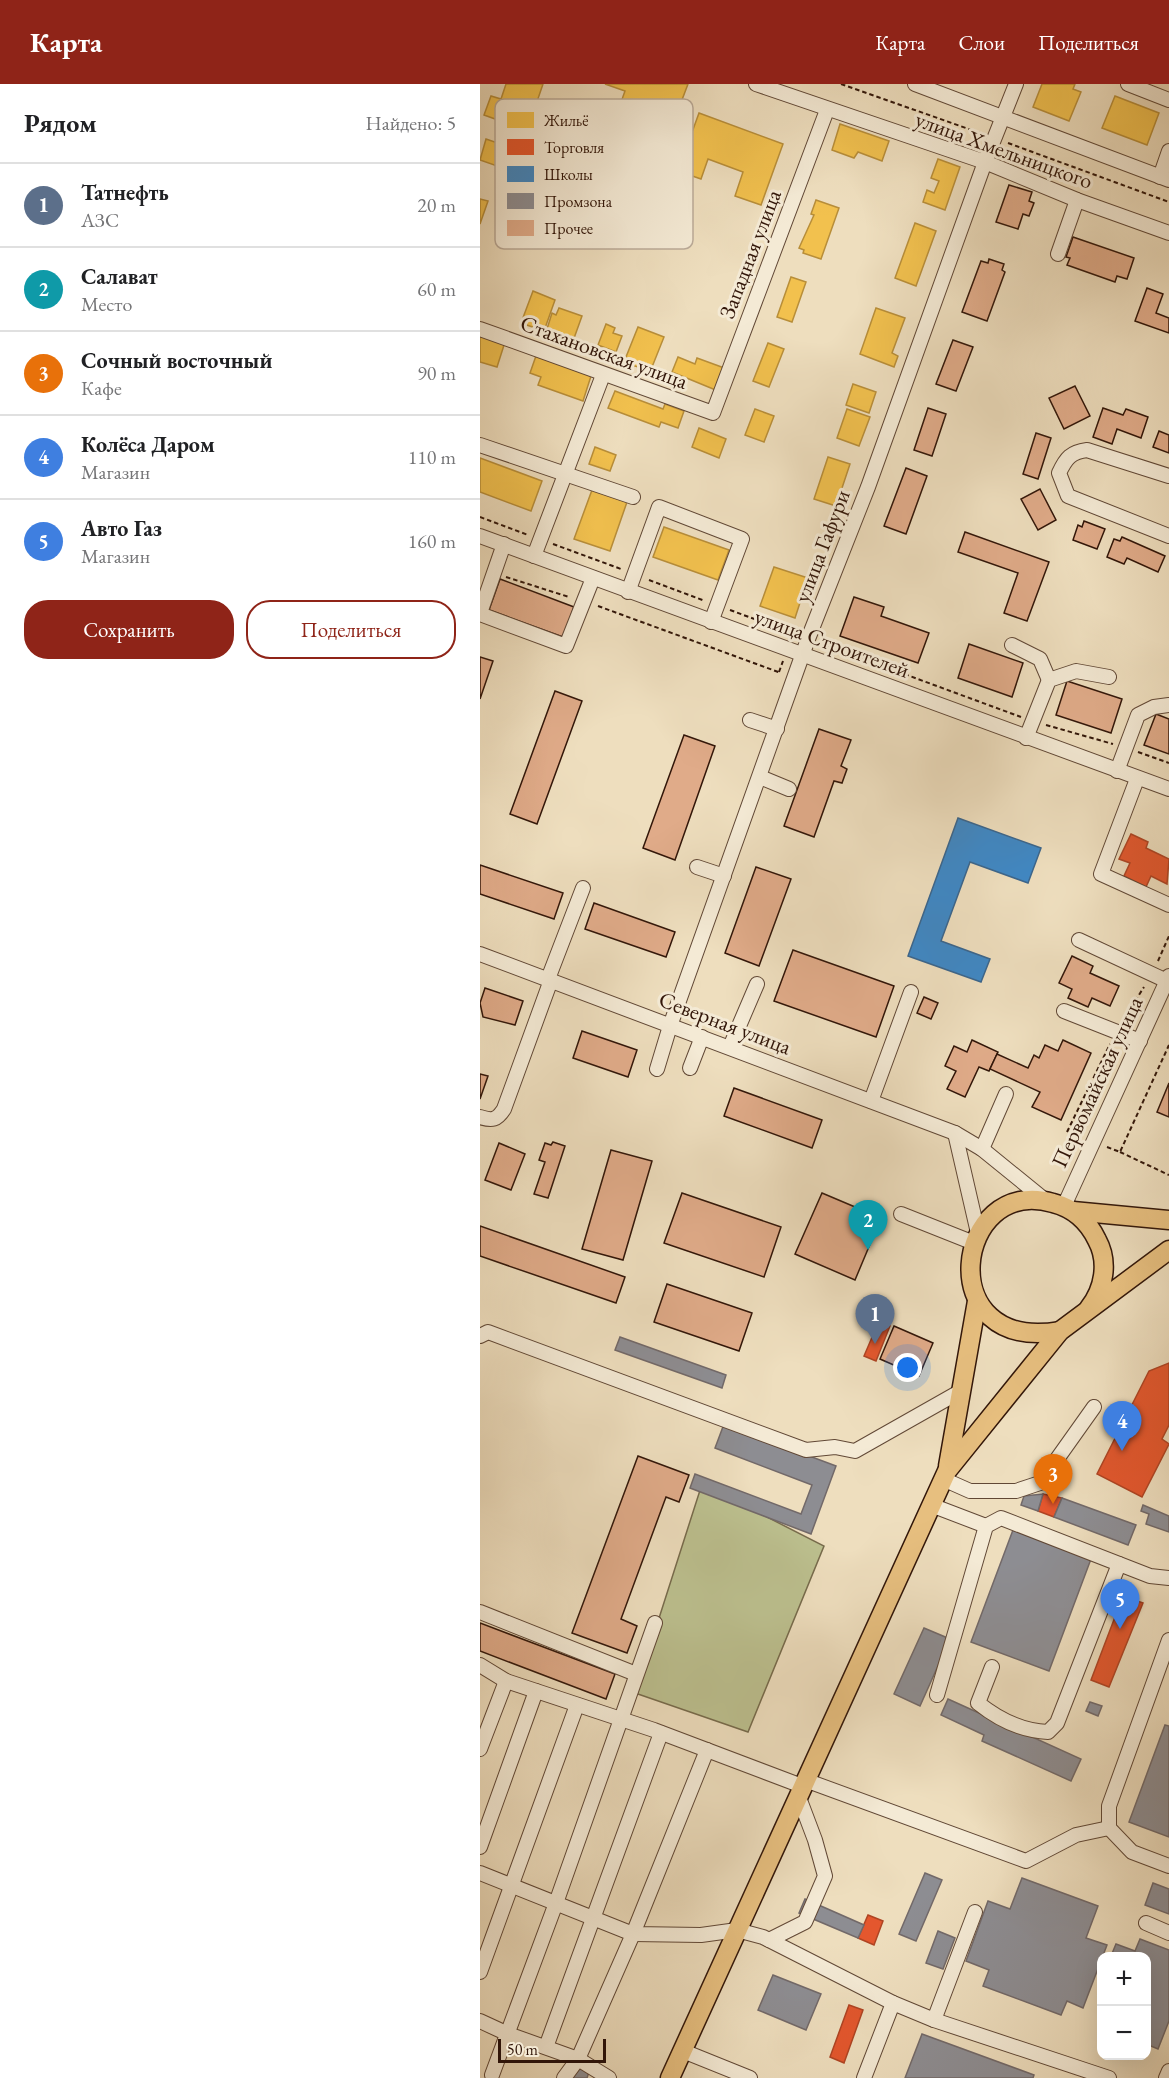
<!DOCTYPE html>
<html lang="ru">
<head>
<meta charset="utf-8">
<style>
	:root { --surface:#fff; --page:#f2f2f2; --text:#202124; --muted:#757577; --line:#e0e0e0; --accent:#8f2418 }
	body { margin:0; font-family:"EB Garamond",serif; background:var(--page); color:var(--text) }
	.controls { position:absolute; right:18px; bottom:18px; display:grid; overflow:hidden; border-radius:12px; box-shadow:0 6px 24px #0002 }
	.controls button { width:54px; height:54px; display:grid; place-items:center; padding:0; border:0; border-bottom:2px solid var(--line); background:var(--surface); color:var(--text); font:30px sans-serif }
	.scale { position:absolute; left:18px; bottom:15px; width:108px; box-sizing:border-box; padding-left:6px; border:3px solid #321609; border-top:0; font-size:16px; line-height:21px; white-space:nowrap; color:#321609; -webkit-text-stroke:4px #f4ead5; paint-order:stroke }
	.you { position:absolute; left:428px; top:1284px; width:21px; height:21px; margin:-15px; border:4px solid #fff; border-radius:50%; background:#1a73e8; box-shadow:0 0 0 9px #1a73e833 }
	.badge { display:grid; place-items:center; width:39px; height:39px; border-radius:50%; background:var(--accent); color:#fff; font-size:20px; font-weight:700 }
	.pin { position:absolute; translate:-50% -50px; filter:drop-shadow(0 2px 3px #0008) }
	.pin::after { content:''; position:absolute; top:32px; width:21px; height:18px; background:inherit; clip-path:polygon(0 0,100% 0,50% 100%) }
	.list { margin:0; padding:0; list-style:none }
	h2 { display:flex; justify-content:space-between; align-items:center; height:78px; margin:0; padding:0 24px; font-size:26px }
	h2 small { font-size:20px; font-weight:400; color:var(--muted) }
	.list li { display:grid; grid-template-columns:39px 1fr auto; gap:18px; align-items:center; box-sizing:border-box; height:84px; padding:0 24px; border-top:2px solid var(--line) }
	.list b { display:block; font-size:22px; white-space:nowrap }
	.list p { margin:0; font-size:20px; white-space:nowrap; color:var(--muted) }
	.list em { font-size:20px; font-style:normal; color:var(--muted) }
	.actions { display:flex; gap:12px; padding:18px 24px }
	.actions a { flex:1; padding:14px 0; border:2px solid var(--accent); border-radius:24px; text-align:center; font-size:21px; color:var(--accent) }
	.actions .main { background:var(--accent); color:#fff }
	.map { position:relative; flex:none; width:689px; height:1994px; overflow:hidden }
	header { display:flex; align-items:center; gap:36px; box-sizing:border-box; height:84px; padding:0 30px; background:var(--accent); color:#fff }
	header strong { font-size:28px }
	nav { display:flex; gap:33px; margin-inline-start:auto; font-size:21px }
	main { display:flex }
	aside { flex:1; background:var(--surface) }
	.map>svg:first-child { display:block }
	.green { fill:#bcc08f; stroke:#776b4c; stroke-width:1.5 }
	.homes { fill:#f2c14e; stroke:#b88e39; stroke-width:1.5 }
	.shops { fill:#e4572e; stroke:#af4423; stroke-width:1.5 }
	.schools { fill:#3f88c5; stroke:#3b668d; stroke-width:1.5 }
	.industry { fill:#8d8d92; stroke:#726969; stroke-width:1.5 }
	.building { fill:#e0ab89; stroke:#321609; stroke-width:1.5 }
	.lines { fill:none; stroke-linecap:round; stroke-linejoin:round }
	.minor-casing { stroke:#614836; stroke-width:16 }
	.major-casing { stroke:#321609; stroke-width:21 }
	.path { stroke:#321609; stroke-width:2; stroke-dasharray:4.5 3; stroke-linecap:butt }
	.minor { stroke:#f4ead5; stroke-width:14 }
	.major { stroke:#e7bf7f; stroke-width:18 }
	.labels { text-anchor:middle; dominant-baseline:central; stroke-width:6; stroke-linejoin:round; paint-order:stroke }
	.street-label { font-size:22px; fill:#321609; stroke:#f4ead5 }
	.key { fill:#f4ead5; stroke:#baaa98; stroke-width:1.5 }
	.key-label { font-size:16px; fill:#321609 }
</style>
</head>
<body>
<header>
<strong>Карта</strong>
<nav><a>Карта</a><a>Слои</a><a>Поделиться</a></nav>
</header>
<main>
<aside>
<h2>Рядом<small>Найдено: 5</small></h2>
<ul class="list">
<li><span class="badge" style="background:#5c6f8a">1</span><div><b>Татнефть</b><p>АЗС</p></div><em>20 m</em></li>
<li><span class="badge" style="background:#0f9aa8">2</span><div><b>Салават</b><p>Место</p></div><em>60 m</em></li>
<li><span class="badge" style="background:#e8710a">3</span><div><b>Сочный восточный</b><p>Кафе</p></div><em>90 m</em></li>
<li><span class="badge" style="background:#3f7fe0">4</span><div><b>Колёса Даром</b><p>Магазин</p></div><em>110 m</em></li>
<li><span class="badge" style="background:#3f7fe0">5</span><div><b>Авто Газ</b><p>Магазин</p></div><em>160 m</em></li>
</ul>
<div class="actions"><a class="main">Сохранить</a><a>Поделиться</a></div>
</aside>
<div class="map">
<svg width="689" height="1994" viewBox="0 0 689 1994">
	<rect width="100%" height="100%" fill="#eedebe"/>
	<filter id="stains"><feTurbulence type="fractalNoise" baseFrequency=".00333" numOctaves="4"/><feColorMatrix values="0 0 0 0 .2 0 0 0 0 .09 0 0 0 0 .02 0 0 0 .5 -.17"/></filter>
	<radialGradient id="worn" r=".72"><stop offset=".6" stop-color="#630" stop-opacity="0"/><stop offset="1" stop-color="#630" stop-opacity=".3"/></radialGradient>
	<!-- green -->
	<path class="green" d="M222,1400l122,62 -76,186 -113,-39z"/>
	<!-- homes -->
	<g class="homes">
		<path d="M26,0h37l-14,41 -18,-7 -2,6 -25,-9 7,-19 10,3z"/>
		<path d="M125,0h83l-11,29 -31,-11 -13,36 -22,-8 14,-39z"/>
		<path d="M562,0h33l-2,5 8,3 -12,29 -36,-14z"/>
		<path d="M635,12l44,17 -12,32 -45,-17z"/>
		<path d="M219,29l84,31 -22,61 -26,-9 8,-24 -35,-13 -7,20 -23,-8z"/>
		<path d="M360,40l49,17 -7,20 -24,-9 -4,6 -22,-8z"/>
		<path d="M6,55l41,14 -7,21 -40,-14z"/>
		<path d="M458,75l22,8 -15,43 -22,-8 4,-12 7,3 5,-12 -8,-3z"/>
		<path d="M0,115l8,2 -8,23z"/>
		<path d="M336,116l23,8 -18,51 -18,-6 1,-3 -5,-2 15,-33 -3,-1z"/>
		<path d="M435,139l21,8 -20,55 -21,-8z"/>
		<path d="M311,193l15,5 -14,40 -15,-5z"/>
		<path d="M53,207l22,9 -11,31 -23,-8z"/>
		<path d="M79,224l23,8 -9,25 -22,-7 1,-4 -5,-1 5,-16 4,2z"/>
		<path d="M396,224l29,10 -13,35 6,3 -4,11 -34,-13z"/>
		<path d="M126,240l9,4 -2,5 9,3 -6,16 -18,-7z"/>
		<path d="M158,243l26,10 -12,30 -10,-4 -4,4 -10,-3 2,-5 -4,-2z"/>
		<path d="M0,250l25,8 -8,25 -17,-5z"/>
		<path d="M288,259l16,6 -15,38 -16,-6z"/>
		<path d="M57,269l55,20 -9,28 -45,-16 3,-8 -11,-4z"/>
		<path d="M198,273l17,7 2,-6 30,11 -9,22 -46,-19z"/>
		<path d="M373,300l23,8 -7,21 -23,-8z"/>
		<path d="M135,307l48,18 2,-5 19,7 -6,17 -17,-6 -2,5 -51,-19z"/>
		<path d="M275,325l19,7 -10,26 -19,-7z"/>
		<path d="M367,325l23,8 -11,29 -22,-8z"/>
		<path d="M219,344l27,11 -7,19 -27,-11z"/>
		<path d="M115,363l21,8 -6,16 -21,-7z"/>
		<path d="M348,373l22,7 -14,42 -22,-7z"/>
		<path d="M0,374l62,23 -11,30 -51,-19z"/>
		<path d="M112,406l35,12 -17,49 -36,-12z"/>
		<path d="M184,443l65,23 -11,30 -65,-23z"/>
		<path d="M294,483l34,11 -13,40 -35,-12z"/>
	</g>
	<!-- shops -->
	<g class="shops">
		<path d="M651,750l17,8 -2,6 23,11 -2,25 -16,-8 -5,11 -22,-11 6,-13 -11,-4z"/>
		<path d="M399,1237l11,5 -14,35 -12,-5z"/>
		<path d="M689,1279v62l-7,14 7,5 -27,53 -45,-23 52,-103z"/>
		<path d="M563,1410l19,4 -8,19 -16,-6z"/>
		<path d="M643,1512l20,7 -34,84 -18,-7z"/>
		<path d="M388,1831l15,6 -9,24 -16,-7z"/>
		<path d="M369,1921l14,5 -19,53 -14,-6z"/>
	</g>
	<!-- schools -->
	<path class="schools" d="M478,734l83,30 -13,35 -58,-21 -29,79 49,18 -9,23 -73,-26z"/>
	<!-- industry -->
	<g class="industry">
		<path d="M140,1253l106,38 -4,13 -107,-38z"/>
		<path d="M244,1340l112,42 -25,68 -121,-46 5,-14 106,40 11,-29 -97,-37z"/>
		<path d="M563,1410l-5,17 -17,-6 3,-9z"/>
		<path d="M582,1414l74,27 -8,20 -74,-28z"/>
		<path d="M663,1421l26,11v16l-23,-8 3,-10 -8,-3z"/>
		<path d="M533,1446l78,29 -42,112 -78,-29z"/>
		<path d="M444,1544l26,11 -30,67 -26,-12z"/>
		<path d="M468,1615l133,60 -10,22 -89,-40 2,-6 -43,-20z"/>
		<path d="M610,1618l12,4 -4,10 -12,-5z"/>
		<path d="M685,1641l4,1v111l-40,-15z"/>
		<path d="M445,1789l17,7 -26,61 -17,-7z"/>
		<path d="M542,1794l76,28 -12,32 21,7 -24,63 -16,-7 -6,14 -78,-29 6,-16 -23,-9 22,-60 22,8z"/>
		<path d="M673,1799l16,6v25l-24,-9z"/>
		<path d="M325,1815l59,26 -6,13 -59,-25z"/>
		<path d="M458,1847l17,7 -12,31 -17,-6z"/>
		<path d="M660,1855l29,11v71l-11,28 -12,-5v-88h-35l5,-12 19,7z"/>
		<path d="M293,1891l48,19 -15,36 -48,-20z"/>
		<path d="M442,1950l112,41 -1,3h-128z"/>
		<path d="M98,1980l12,5 -3,9h-15z"/>
	</g>
	<!-- building -->
	<g class="building">
		<path d="M529,101l23,7 -3,9 5,2 -5,13 -6,-2 -5,15 -22,-7z"/>
		<path d="M593,153l61,21 -7,21 -10,-3 -2,6 -48,-17 3,-7 -4,-1z"/>
		<path d="M509,175l15,5 -2,6 3,2 -18,49 -25,-9 19,-51 7,2z"/>
		<path d="M667,204l16,6 -7,19 13,5v15l-34,-12z"/>
		<path d="M473,256l20,7 -17,44 -20,-7z"/>
		<path d="M595,302l15,30 -26,13 -15,-31z"/>
		<path d="M448,324l18,6 -14,42 -18,-6z"/>
		<path d="M623,324l20,7 3,-6 22,8 -7,21 -24,-9 -5,15 -19,-7z"/>
		<path d="M679,347l10,4v18l-16,-6z"/>
		<path d="M556,349l15,5 -13,41 -15,-5z"/>
		<path d="M426,384l21,8 -21,58 -22,-8z"/>
		<path d="M560,405l16,31 -18,10 -17,-31z"/>
		<path d="M604,437l21,8 -8,20 -24,-9 5,-15 4,2z"/>
		<path d="M485,448l84,30 -22,59 -23,-8 14,-40 -60,-21z"/>
		<path d="M642,453l43,19 -7,16 -31,-14 -3,6 -17,-7 7,-18 6,2z"/>
		<path d="M20,495l74,28 -11,30 -74,-27z"/>
		<path d="M374,513l30,10 -3,9 48,17 -11,30 -78,-27z"/>
		<path d="M489,560l54,19 -11,34 -54,-19z"/>
		<path d="M0,573l13,4 -13,38z"/>
		<path d="M587,597l55,18 -11,34 -55,-18z"/>
		<path d="M75,607l27,10 -45,123 -27,-10z"/>
		<path d="M676,630l13,5v35l-25,-9z"/>
		<path d="M339,645l32,11 -10,26 6,3 -5,14 -8,-2 -20,56 -30,-11z"/>
		<path d="M204,651l31,11 -40,114 -32,-12z"/>
		<path d="M0,781l83,28 -9,26 -74,-25z"/>
		<path d="M276,783l35,12 -32,87 -34,-13z"/>
		<path d="M114,819l81,29 -9,25 -81,-28z"/>
		<path d="M313,866l101,36 -18,51 -102,-36z"/>
		<path d="M592,872l21,10 -3,7 29,13 -9,20 -18,-8 -4,9 -20,-9 4,-9 -13,-6z"/>
		<path d="M5,904l38,13 -8,24 -32,-8 -3,-14z"/>
		<path d="M444,913l14,6 -7,16 -14,-6z"/>
		<path d="M102,947l55,19 -9,27 -55,-19z"/>
		<path d="M492,956l26,12 -9,19 -10,-4 -14,30 -18,-8 9,-18 -11,-5 9,-20 13,6z"/>
		<path d="M583,956l28,13 -30,67 -29,-13 8,-15 -50,-23 7,-15 31,14 6,-13 5,3 6,-13 13,6z"/>
		<path d="M0,990l8,2 -8,23z"/>
		<path d="M689,999v34l-12,-5z"/>
		<path d="M254,1004l88,32 -10,28 -88,-32z"/>
		<path d="M73,1058l12,4 -17,52 -14,-4 11,-32 -6,-2 6,-17 6,2z"/>
		<path d="M19,1059l26,11 -14,36 -26,-10z"/>
		<path d="M131,1066l41,11 -29,99 -41,-11z"/>
		<path d="M202,1109l99,34 -17,50 -100,-34z"/>
		<path d="M342,1109l59,25 -26,62 -60,-26z"/>
		<path d="M0,1142l145,51 -9,26 -136,-47z"/>
		<path d="M187,1200l85,29 -13,38 -85,-29z"/>
		<path d="M414,1242l39,17 -14,33 -39,-17z"/>
		<path d="M158,1372l51,19 -10,27 -13,-5 -45,122 16,7 -10,27 -55,-20z"/>
		<path d="M0,1539l135,51 -9,25 -126,-48z"/>
	</g>
	<g class="lines">
		<defs>
			<g id="minor">
				<path d="M276,0l229,78 92,38 92,33"/>
				<path d="M435,0l254,96"/>
				<path d="M648,0l41,16"/>
				<path d="M680,93l9,-26"/>
				<path d="M578,170l19,-54"/>
				<path d="M0,245l233,84 114,-303"/>
				<path d="M0,361l153,52"/>
				<path d="M689,392l-82,-26c-16,2 -21,8 -28,23l9,23 101,40"/>
				<path d="M0,452l689,253"/>
				<path d="M54,472l69,-181"/>
				<path d="M148,508l31,-85 83,32 -31,83"/>
				<path d="M0,529l24,-69"/>
				<path d="M0,530l86,32 27,-68"/>
				<path d="M532,561l28,14 9,21"/>
				<path d="M270,636l27,9"/>
				<path d="M546,654l23,-58 27,-9 33,6"/>
				<path d="M637,687l21,-56 16,-8 15,-2"/>
				<path d="M280,693l29,12"/>
				<path d="M657,695l-36,95 68,31"/>
				<path d="M217,783l27,9"/>
				<path d="M599,856l90,42"/>
				<path d="M0,870l475,179 27,16 64,52"/>
				<path d="M68,895l35,-91"/>
				<path d="M584,927l76,30"/>
				<path d="M250,963l27,-63"/>
				<path d="M210,984l12,-31"/>
				<path d="M177,985l13,-43 138,-387 60,-152 117,-325 31,-78"/>
				<path d="M391,1017l40,-109"/>
				<path d="M0,1033c12,4 17,3 24,-8l47,-129"/>
				<path d="M475,1049l23,100"/>
				<path d="M502,1065l24,-55"/>
				<path d="M584,1122l105,-230"/>
				<path d="M421,1130l73,29"/>
				<path d="M0,1252l8,-4 318,118 29,-3 20,4 106,-60"/>
				<path d="M463,1395l27,12h46l24,-8 54,-76"/>
				<path d="M451,1421l55,21"/>
				<path d="M0,1528l156,62"/>
				<path d="M689,1556l-60,166v22l23,24 37,14"/>
				<path d="M0,1581l26,16"/>
				<path d="M512,1583l-14,36c20,16 45,28 70,29l9,-9 62,-159"/>
				<path d="M457,1611l49,-169 15,-8 149,58 19,2"/>
				<path d="M0,1665l26,-68 148,49 148,56"/>
				<path d="M325,1696l221,81 50,-26 33,-7"/>
				<path d="M0,1763l56,-156"/>
				<path d="M0,1789l153,61 68,1 36,-5 26,7 130,66 41,17 175,58"/>
				<path d="M666,1839l23,10"/>
				<path d="M289,1856l36,-18 20,-46 -10,-36 -17,-45"/>
				<path d="M0,1888l97,-267"/>
				<path d="M454,1936l41,-108"/>
				<path d="M0,1937l28,13 70,25 31,19"/>
				<path d="M66,1963l115,-314"/>
				<path d="M203,1967l67,27"/>
				<path d="M12,1991l64,-172 99,-280"/>
				<path d="M84,1994l14,-19 55,-125 74,-184"/>
				<path d="M384,1994l29,-75"/>
				<path d="M686,1994l3,-7"/>
			</g>
			<g id="major">
				<path d="M593,1127l96,9"/>
				<path d="M580,1247c-130,23 -106,-157 -7,-128 20,5 35,18 44,37 12,22 7,49 -8,68"/>
				<path d="M468,1382l29,-165"/>
				<path d="M190,1994l277,-607 113,-140 109,-81"/>
			</g>
		</defs>
		<!-- minor casing -->
		<use href="#minor" class="minor-casing"/>
		<!-- major casing -->
		<use href="#major" class="major-casing"/>
		<!-- path -->
		<g class="path">
			<path d="M361,0l139,49"/>
			<path d="M528,59l161,59"/>
			<path d="M0,433l48,18"/>
			<path d="M73,460l68,25"/>
			<path d="M26,493l63,20"/>
			<path d="M169,496l56,21"/>
			<path d="M118,522l183,67"/>
			<path d="M250,526l65,24"/>
			<path d="M340,559l201,74"/>
			<path d="M299,588l4,-11"/>
			<path d="M566,641l67,19"/>
			<path d="M658,668l31,11"/>
			<path d="M678,877l11,-25"/>
			<path d="M643,936l21,-33"/>
			<path d="M587,1048l43,-88"/>
			<path d="M627,1063l13,5 49,-107"/>
			<path d="M640,1068l49,23"/>
		</g>
		<!-- minor -->
		<use href="#minor" class="minor"/>
		<!-- major -->
		<use href="#major" class="major"/>
	</g>
	<g class="labels">
		<!-- street labels -->
		<g class="street-label">
			<text transform="translate(524 66) rotate(20)">улица Хмельницкого</text>
			<text transform="translate(270 170) rotate(-69)">Западная улица</text>
			<text transform="translate(124 268) rotate(20)">Стахановская улица</text>
			<text transform="translate(342 462) rotate(-69)">улица Гафури</text>
			<text transform="translate(352 559) rotate(20)">улица Строителей</text>
			<text transform="translate(245 939) rotate(21)">Северная улица</text>
			<text transform="translate(617 998) rotate(-65)">Первомайская улица</text>
		</g>
	</g>
	<!-- legend -->
	<rect x="15" y="15" width="198" height="150" rx="9" class="key"/>
	<rect x="27" y="28" width="27" height="16" fill="#f2c14e"/>
	<rect x="27" y="55" width="27" height="16" fill="#e4572e"/>
	<rect x="27" y="82" width="27" height="16" fill="#3f88c5"/>
	<rect x="27" y="109" width="27" height="16" fill="#8d8d92"/>
	<rect x="27" y="136" width="27" height="16" fill="#e0ab89"/>
	<g class="key-label">
		<text x="64" y="42">Жильё</text>
		<text x="64" y="69">Торговля</text>
		<text x="64" y="96">Школы</text>
		<text x="64" y="123">Промзона</text>
		<text x="64" y="150">Прочее</text>
	</g>
	<rect width="100%" height="100%" filter="url(#stains)"/>
	<rect width="100%" height="100%" fill="url(#worn)"/>
</svg>
<div class="controls">
<button>+</button>
<button>−</button>
</div>
<div class="scale">50 m</div>
<div class="you"></div>
<div class="pin badge" style="left:395px;top:1260px;background:#5c6f8a">1</div>
<div class="pin badge" style="left:388px;top:1166px;background:#0f9aa8">2</div>
<div class="pin badge" style="left:573px;top:1420px;background:#e8710a">3</div>
<div class="pin badge" style="left:642px;top:1367px;background:#3f7fe0">4</div>
<div class="pin badge" style="left:640px;top:1545px;background:#3f7fe0">5</div>
</div>
</main>
</body>
</html>
